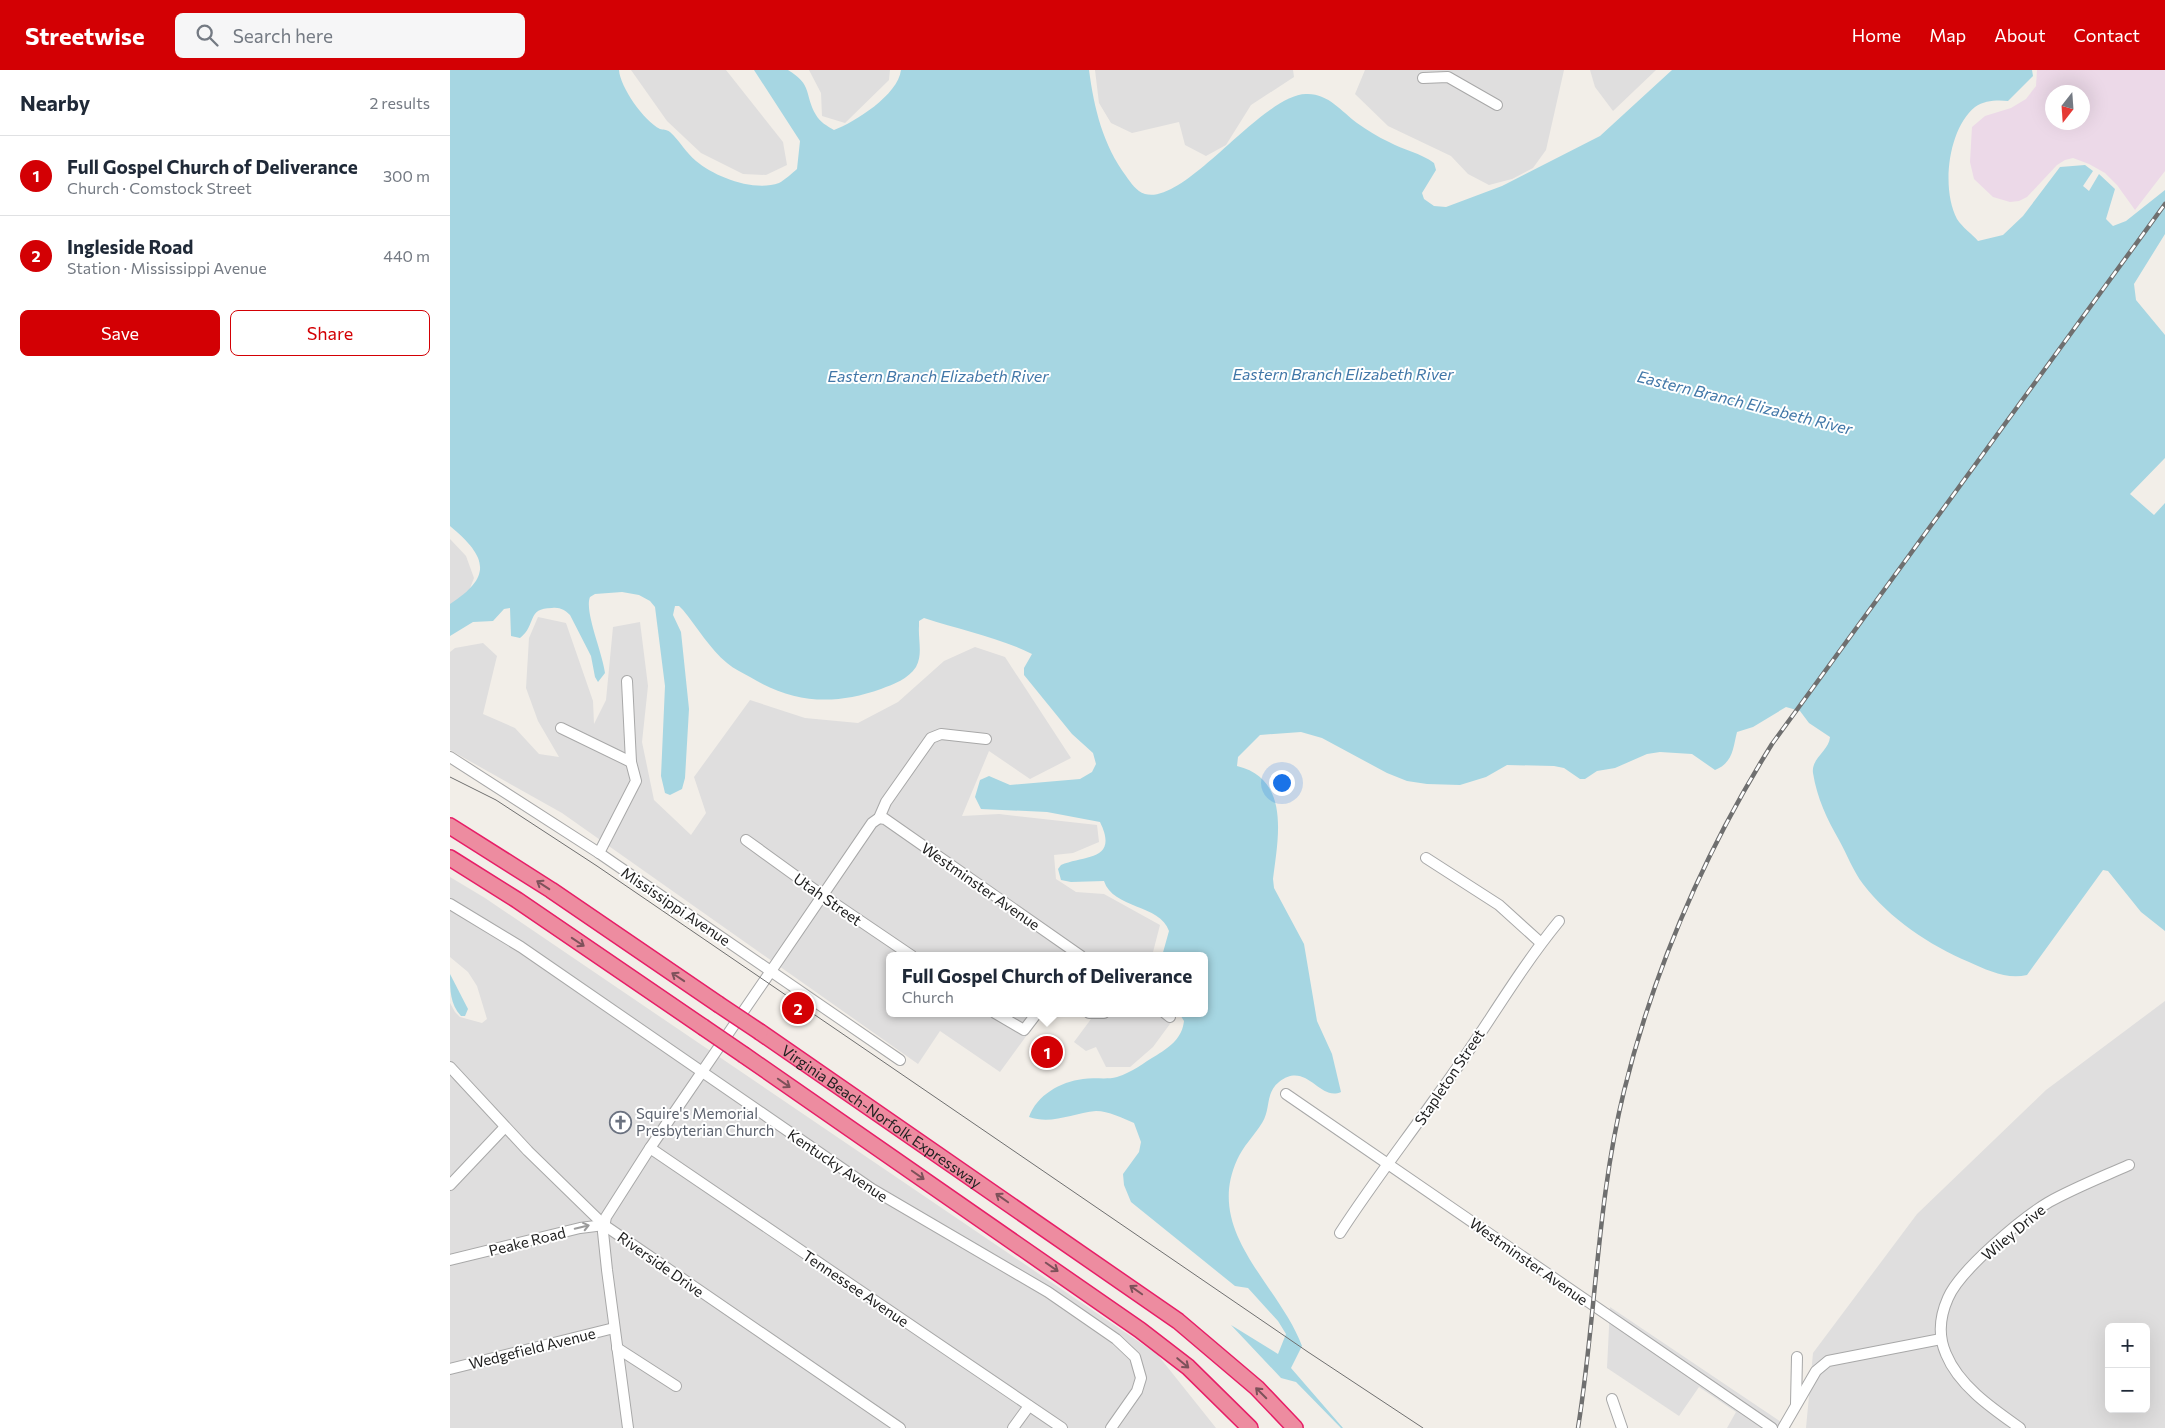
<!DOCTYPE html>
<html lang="en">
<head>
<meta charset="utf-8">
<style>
	:root { --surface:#fff; --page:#f6f6f7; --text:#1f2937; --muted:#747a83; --line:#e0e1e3; --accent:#d30004 }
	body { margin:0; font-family:Commissioner,sans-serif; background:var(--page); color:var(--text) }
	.controls { position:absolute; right:15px; bottom:15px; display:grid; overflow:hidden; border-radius:8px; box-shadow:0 5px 20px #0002 }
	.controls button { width:45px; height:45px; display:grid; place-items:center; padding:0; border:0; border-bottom:1px solid var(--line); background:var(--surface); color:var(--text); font:25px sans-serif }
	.compass { position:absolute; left:1595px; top:15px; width:45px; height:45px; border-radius:50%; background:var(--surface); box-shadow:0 5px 20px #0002; rotate:197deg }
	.you { position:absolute; left:831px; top:712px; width:18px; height:18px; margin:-12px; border:4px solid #fff; border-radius:50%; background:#1a73e8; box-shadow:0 0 0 8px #1a73e833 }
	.badge { display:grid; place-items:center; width:32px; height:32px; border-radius:50%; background:var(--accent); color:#fff; font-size:16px; font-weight:700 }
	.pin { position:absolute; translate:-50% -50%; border:2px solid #fff; box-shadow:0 1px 5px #0006 }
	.popup { position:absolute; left:436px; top:882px; width:322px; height:65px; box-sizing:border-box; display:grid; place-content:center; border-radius:8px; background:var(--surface); filter:drop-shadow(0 1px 4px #0005); font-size:16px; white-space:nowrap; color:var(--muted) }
	.popup b { font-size:19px; color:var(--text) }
	.popup::after { content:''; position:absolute; left:50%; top:100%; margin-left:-10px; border:10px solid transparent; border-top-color:var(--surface) }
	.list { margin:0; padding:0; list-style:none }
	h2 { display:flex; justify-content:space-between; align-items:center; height:65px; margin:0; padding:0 20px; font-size:21px }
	h2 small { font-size:16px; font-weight:400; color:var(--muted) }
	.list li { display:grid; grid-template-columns:32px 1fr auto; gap:15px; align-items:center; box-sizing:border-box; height:80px; padding:0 20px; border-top:1px solid var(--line) }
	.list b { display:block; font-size:19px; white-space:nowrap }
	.list p { margin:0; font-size:16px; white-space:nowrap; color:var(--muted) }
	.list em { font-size:16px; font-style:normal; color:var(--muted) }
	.actions { display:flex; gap:10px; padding:15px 20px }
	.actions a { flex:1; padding:11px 0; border:1px solid var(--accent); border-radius:8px; text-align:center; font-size:18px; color:var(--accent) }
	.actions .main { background:var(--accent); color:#fff }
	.icon { flex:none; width:28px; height:28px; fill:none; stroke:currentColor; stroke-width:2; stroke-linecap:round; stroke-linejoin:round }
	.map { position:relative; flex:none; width:1715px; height:1358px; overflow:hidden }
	header { display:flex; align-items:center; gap:30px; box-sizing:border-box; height:70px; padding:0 25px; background:var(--accent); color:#fff }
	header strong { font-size:24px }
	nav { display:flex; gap:28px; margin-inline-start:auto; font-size:18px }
	.search { width:350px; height:45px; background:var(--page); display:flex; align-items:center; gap:12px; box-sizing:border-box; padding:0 18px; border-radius:8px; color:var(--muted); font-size:19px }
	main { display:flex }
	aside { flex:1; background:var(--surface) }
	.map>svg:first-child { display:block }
	.residential { fill:#dfdede; fill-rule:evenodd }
	.industrial { fill:#ecd9e8; fill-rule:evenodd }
	.water { fill:#a6d6e2 }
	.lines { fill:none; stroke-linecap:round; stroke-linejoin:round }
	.minor-casing { stroke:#a8a8a8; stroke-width:12 }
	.highway-casing { stroke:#e71e67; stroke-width:18 }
	.minor { stroke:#fff; stroke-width:10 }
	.highway { stroke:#ed8ca0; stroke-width:15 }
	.tram { stroke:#6f6f6f; stroke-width:1 }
	.rail-casing { stroke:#6f6f6f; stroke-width:4.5 }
	.rail { stroke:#fff; stroke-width:2.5; stroke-dasharray:8; stroke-linecap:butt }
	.highway-bridge-casing { stroke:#e71e67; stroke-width:18; stroke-linecap:butt }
	.highway-bridge { stroke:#ed8ca0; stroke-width:15 }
	.oneway { stroke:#7d515a }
	.oneway2 { stroke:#9b9b9b }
	.labels { text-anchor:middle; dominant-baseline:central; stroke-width:4; stroke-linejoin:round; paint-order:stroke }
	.street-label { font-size:15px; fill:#212121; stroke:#fff }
	.worship-label { font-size:15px; fill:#5b616d; stroke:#fff; text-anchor:start }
	.water-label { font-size:16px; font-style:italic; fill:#4177a8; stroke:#fff }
</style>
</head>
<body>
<header>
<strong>Streetwise</strong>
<div class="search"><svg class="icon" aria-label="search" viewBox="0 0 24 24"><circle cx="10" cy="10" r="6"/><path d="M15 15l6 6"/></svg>Search here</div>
<nav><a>Home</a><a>Map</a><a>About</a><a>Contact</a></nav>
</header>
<main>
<aside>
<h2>Nearby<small>2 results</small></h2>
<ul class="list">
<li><span class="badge">1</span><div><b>Full Gospel Church of Deliverance</b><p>Church · Comstock Street</p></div><em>300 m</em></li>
<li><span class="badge">2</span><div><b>Ingleside Road</b><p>Station · Mississippi Avenue</p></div><em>440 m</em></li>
</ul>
<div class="actions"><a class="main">Save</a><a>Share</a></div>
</aside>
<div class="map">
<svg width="1715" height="1358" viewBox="0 0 1715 1358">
	<rect width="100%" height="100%" fill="#f2eee8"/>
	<!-- residential -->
	<g class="residential">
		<path d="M181,0h95l57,72 4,23 -21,10 -23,-1 -42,-21 -34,-32z"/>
		<path d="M359,0h81l-1,10 -44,43 -23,-7 -1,-23z"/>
		<path d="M645,0h198l1,7 -43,28 -25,40 -20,11 -21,-11 -6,-23 -47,11 -21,-10 -12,-20z"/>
		<path d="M915,0h199l-18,80 -13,18 -21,11 -23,6 -21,-11 -17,-18 -63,-30 -33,-32z"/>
		<path d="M1140,0h66l-43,41 -18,-24z"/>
		<path d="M0,469l16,17 8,22 -10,26 -14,6z"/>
		<path d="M88,547l28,6 27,78 1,23 12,-24 7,-73 27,-5 8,64 -6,56 12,58 37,35 15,-22 -12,-36 56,-77 55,18 53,5 40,-21 46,-41 31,-14 30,10 66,101 -41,21 -41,-28 -27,65 37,-2 98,11 2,17 -26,11 -19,2 2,24 20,13 28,2 56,31 -8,31h-262v57h153l-43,59 -60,-41 -22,33 -356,-251 -112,-63v-98l5,-4 28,-5 14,13 -14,58 32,14 24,26 20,3 -21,-36 -12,-33 3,-50z"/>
		<path d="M0,807l35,21 672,456 59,74h-766v-425l5,9 5,5 22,6 5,-4 -10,-33 -9,-14 -18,-15z"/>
		<path d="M1715,931v427h-359l7,-75 104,-139 129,-124zM1659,1257h37v82h-37z"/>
		<path d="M641,943h87l-25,34 -23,20h-24l-10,-20 -10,4 -12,-9 20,-27z"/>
		<path d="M1160,1237l180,121h-63l9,-16 -37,-25 -20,29 -72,-48z"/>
	</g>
	<!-- industrial -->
	<path class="industrial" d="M1587,0h128v101l-30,39 -18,-25 -12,-12 -16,-9 -16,-6 -8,2 -8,5 -30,32 -8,4 -9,1 -17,-5 -19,-18 -4,-17 2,-35 13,-11 26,-8 15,-9 10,-13zM1602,22h30v30h-30z"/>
	<!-- water -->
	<g class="water">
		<path d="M0,0h169c1,17 25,51 41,59 3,1 6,0 10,3 10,9 16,21 26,29 19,16 58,31 83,22 6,-3 13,-10 18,-14l3,-28 -46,-71h34c25,15 16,24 28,45 4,7 11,11 18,15 21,-8 64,-35 67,-60h188c5,38 14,75 37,106 5,7 10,15 19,18 41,11 116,-99 161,-100 22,-1 35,17 51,29 10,7 21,14 32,19 14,8 32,11 45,21l2,7 -14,23 2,6 10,7 12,1 56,-21 98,-50 72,-66h360l1,6 -25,25c-10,-1 -23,-1 -33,6 -27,22 -34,82 -18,112 5,8 15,15 21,22l25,-6 20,-19 37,-49 25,-2 8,6 -10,15 6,5 10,-17 16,15 -9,30 7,7 13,-5 39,-31v44l-31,50 2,16 29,35v123l-35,36 24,21 11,-12v428l-24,-19 -33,-41 -5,-1 -76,105c-20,5 -40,-5 -58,-13 -40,-17 -79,-43 -106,-78 -10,-13 -16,-30 -24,-44 -12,-21 -22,-42 -26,-67 -2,-15 16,-22 17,-36l-21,-14 -9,-12 -14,-4 -33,20 -16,5c-4,16 -4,31 -22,38l-23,-16 -32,-2 -13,2 -32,14 -18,3 -12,8h-5l-16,-11 -10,-2 -47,-1 -21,12 -26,8 -33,-1 -20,-3 -20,-8 -65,-35 -21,-6 -41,3 -22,22 -1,9c54,13 41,72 36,113l1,9 30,56 13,77 15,33 9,38c-22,10 -34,-32 -62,-10 -14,11 -8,27 -17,41 -8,13 -19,23 -25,37 -33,73 42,124 65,186l-11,22 52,60h-2l-45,-46 -15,-4 -50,-53 47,29 8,-20 -8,-13 -30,-33 -13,-2 -104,-84 -7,-17 -1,-11 16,-22 2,-10 -7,-19c-12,-5 -25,-12 -38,-12 -23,2 -44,14 -67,6 8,-22 31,-35 54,-38 11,-2 23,1 34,-2 16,-5 26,-14 40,-22 14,-9 25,-17 27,-34l-5,-8h25v-57h-42l7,-25c-9,-27 -56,-22 -65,-50l-33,1 -10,-2 -3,-11 3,-4c24,-10 58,-4 39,-43l-53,-10 -66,-3 -6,-12 5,-17 9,-4 21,9 70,-6 12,-7 4,-8 -3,-11 -21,-19 -48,-59v-7l8,-14c-34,-17 -72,-24 -108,-36l-5,3v5c-1,14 4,28 -3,41 -8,12 -22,17 -35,22 -48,17 -88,14 -131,-12 -7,-4 -16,-8 -23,-14 -17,-14 -30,-36 -44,-53l-4,-4h-4l-2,9 8,17 8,77 -4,69 -3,11 -12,6 -5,-2 -4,-17 4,-90 -10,-79 -5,-6 -11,-6 -17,-3 -27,2 -5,3c-6,14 13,57 15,76l-7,9 -3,-5 -4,-21 -21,-41c-5,-5 -10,-8 -18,-7 -26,0 -15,17 -32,30l-9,-2 -1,-28 -6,1 -11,12 -20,1 -23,14v-32c44,-28 36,-48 0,-78z"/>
		<path d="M0,904l18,35 -3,7h-4c-11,-12 -11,-26 -11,-42z"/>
	</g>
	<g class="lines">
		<defs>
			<g id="minor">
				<path d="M973,8l25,-1 49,28"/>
				<path d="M111,658l70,34"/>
				<path d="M0,687l149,96 301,207"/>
				<path d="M429,748l6,1 196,137"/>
				<path d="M296,770l76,55 90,61"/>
				<path d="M149,783l37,-72 -5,-19 -4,-81"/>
				<path d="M976,788l73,47 42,38"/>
				<path d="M0,834l71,43 351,242 176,103 68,47 19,18 6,21 -4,13 -26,37"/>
				<path d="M545,943l29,17 13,-17"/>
				<path d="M639,943h15"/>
				<path d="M715,943l5,4"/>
				<path d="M0,997l78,84 76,74 296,203"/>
				<path d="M836,1024l486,334"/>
				<path d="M200,1078l412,280"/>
				<path d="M0,1115l55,-58"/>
				<path d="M890,1163c31,-48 66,-93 99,-140 42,-56 75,-117 120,-172"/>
				<path d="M0,1190l130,-32 24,-3"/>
				<path d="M167,1278l59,38"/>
				<path d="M0,1299l164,-41"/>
				<path d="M1162,1329l10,29"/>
				<path d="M1346,1334l1,-47"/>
				<path d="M178,1358l-21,-158 -4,-38 3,-15 44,-69 222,-325 7,-5 7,-16 45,-64 10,-4 45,5"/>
				<path d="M563,1358l16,-22"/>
				<path d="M1333,1358l33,-57 12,-10 113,-22"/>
				<path d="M1570,1358c-27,-19 -61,-42 -74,-74 -8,-18 -6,-38 2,-56 12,-28 74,-80 101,-96 25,-14 53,-25 80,-37"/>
			</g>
			<g id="highway">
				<path d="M0,756l101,64 167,114"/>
				<path d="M0,788l67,42 186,127"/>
				<path id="s1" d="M310,962l418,289 79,67 38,40"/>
				<path d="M294,985l396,275 48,37 62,61"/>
			</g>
		</defs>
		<!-- minor casing -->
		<use href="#minor" class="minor-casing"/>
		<!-- highway casing -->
		<use href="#highway" class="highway-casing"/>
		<!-- minor -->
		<use href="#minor" class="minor"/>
		<!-- highway -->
		<use href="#highway" class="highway"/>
		<!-- tram -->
		<path class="tram" d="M0,707l46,23 101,66 711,486 115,76"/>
		<defs>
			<path id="rail" d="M1128,1358c18,-112 19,-227 46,-337 30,-122 82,-241 148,-347l393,-540"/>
		</defs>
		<!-- rail casing -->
		<use href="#rail" class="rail-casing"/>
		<!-- rail -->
		<use href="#rail" class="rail"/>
		<defs>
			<g id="highway-bridge">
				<path d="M268,934l42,28"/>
				<path d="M253,957l41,28"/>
			</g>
		</defs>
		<!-- highway-bridge casing -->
		<use href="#highway-bridge" class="highway-bridge-casing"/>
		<!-- highway-bridge -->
		<use href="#highway-bridge" class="highway-bridge"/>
	</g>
	<!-- one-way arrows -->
	<defs><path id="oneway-shaft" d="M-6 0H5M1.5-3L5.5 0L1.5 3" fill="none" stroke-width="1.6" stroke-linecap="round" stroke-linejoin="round" transform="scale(1.25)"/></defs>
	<g class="oneway">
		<use href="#oneway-shaft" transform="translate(93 815) rotate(-147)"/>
		<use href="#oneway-shaft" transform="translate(128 872) rotate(34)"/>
		<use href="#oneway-shaft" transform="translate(228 907) rotate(-146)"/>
		<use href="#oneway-shaft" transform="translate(334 1013) rotate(35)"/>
		<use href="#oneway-shaft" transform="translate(468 1105) rotate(35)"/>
		<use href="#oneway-shaft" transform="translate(552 1128) rotate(-145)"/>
		<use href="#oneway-shaft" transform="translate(602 1197) rotate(35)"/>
		<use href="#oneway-shaft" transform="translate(686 1220) rotate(-145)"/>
		<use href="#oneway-shaft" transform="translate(733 1293) rotate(40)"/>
		<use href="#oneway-shaft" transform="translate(811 1323) rotate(-135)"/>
	</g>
	<use class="oneway2" href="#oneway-shaft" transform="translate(132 1157) rotate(-13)"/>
	<!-- icons -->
	<defs>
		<symbol id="church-ring" viewBox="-11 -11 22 22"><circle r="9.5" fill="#fff" stroke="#6b7280" stroke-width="1.5"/><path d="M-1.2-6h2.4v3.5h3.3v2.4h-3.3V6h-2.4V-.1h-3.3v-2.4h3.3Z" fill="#6b7280"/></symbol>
	</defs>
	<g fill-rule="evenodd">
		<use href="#church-ring" x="158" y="1040" width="25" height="25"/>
	</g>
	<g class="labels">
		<!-- street labels -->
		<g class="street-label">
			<text transform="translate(531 816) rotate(35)">Westminster Avenue</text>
			<text transform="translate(378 829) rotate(35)">Utah Street</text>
			<text transform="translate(226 836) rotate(34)">Mississippi Avenue</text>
			<text transform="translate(999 1007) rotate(-56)">Stapleton Street</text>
			<text stroke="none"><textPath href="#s1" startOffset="148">Virginia Beach-Norfolk Expressway</textPath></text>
			<text transform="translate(388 1095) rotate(34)">Kentucky Avenue</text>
			<text transform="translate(1563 1162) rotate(-40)">Wiley Drive</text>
			<text transform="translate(77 1171) rotate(-14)">Peake Road</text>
			<text transform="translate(1079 1191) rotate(35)">Westminster Avenue</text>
			<text transform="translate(211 1194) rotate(35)">Riverside Drive</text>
			<text transform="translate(406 1218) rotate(34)">Tennessee Avenue</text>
			<text transform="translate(82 1278) rotate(-14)">Wedgefield Avenue</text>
		</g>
		<!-- worship labels -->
		<g class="worship-label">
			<text x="186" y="1043">Squire's Memorial<tspan x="186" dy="17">Presbyterian Church</tspan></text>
		</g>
		<!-- water labels -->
		<g class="water-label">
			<text x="893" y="303">Eastern Branch Elizabeth River</text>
			<text x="488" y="305">Eastern Branch Elizabeth River</text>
			<text transform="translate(1295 332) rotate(14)">Eastern Branch Elizabeth River</text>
		</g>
	</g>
</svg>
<div class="controls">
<button>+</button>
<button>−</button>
</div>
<svg class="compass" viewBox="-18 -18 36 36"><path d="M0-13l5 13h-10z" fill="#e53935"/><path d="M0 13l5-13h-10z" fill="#747a83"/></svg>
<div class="you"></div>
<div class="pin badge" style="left:597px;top:982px">1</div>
<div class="popup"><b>Full Gospel Church of Deliverance</b>Church</div>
<div class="pin badge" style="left:348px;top:938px">2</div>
</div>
</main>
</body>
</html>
